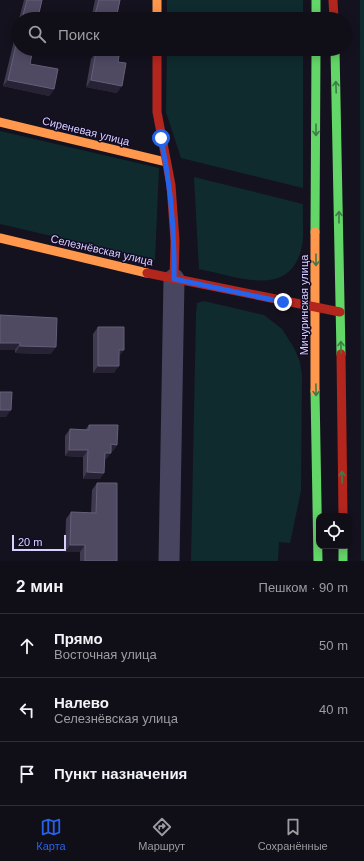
<!DOCTYPE html>
<html lang="ru">
<head>
<meta charset="utf-8">
<style>
	:root { --surface:#100e17; --page:#191720; --text:#f1f3f6; --muted:#9c9ca1; --line:#302e36; --accent:#2563eb }
	body { margin:0; font-family:Helvetica,sans-serif; background:var(--page); color:var(--text) }
	.controls { position:absolute; right:12px; bottom:12px; display:grid; overflow:hidden; border-radius:8px; box-shadow:0 2px 10px #0003 }
	.controls button { width:36px; height:36px; display:grid; place-items:center; padding:0; border:0; border-bottom:1px solid var(--line); background:var(--surface); color:var(--text); font:20px sans-serif }
	.scale { position:absolute; left:12px; bottom:10px; width:54px; box-sizing:border-box; padding-left:4px; border:2px solid #d8d0ff; border-top:0; font-size:11px; line-height:14px; white-space:nowrap; color:#d8d0ff; -webkit-text-stroke:3px #120c25; paint-order:stroke }
	.stop { position:absolute; width:12px; height:12px; margin:-9px; border:3px solid #2563eb; border-radius:50%; background:#fff }
	.stop.end { background:#2563eb; border-color:#fff; box-shadow:0 1px 4px #0008 }
	.list { margin:0; padding:0; list-style:none }
	h2 { display:flex; justify-content:space-between; align-items:center; height:52px; margin:0; padding:0 16px; font-size:17px }
	h2 small { font-size:13px; font-weight:400; color:var(--muted) }
	.list li { display:grid; grid-template-columns:26px 1fr auto; gap:12px; align-items:center; box-sizing:border-box; height:64px; padding:0 16px; border-top:1px solid var(--line) }
	.list b { display:block; font-size:15px; white-space:nowrap }
	.list p { margin:0; font-size:13px; white-space:nowrap; color:var(--muted) }
	.list em { font-size:13px; font-style:normal; color:var(--muted) }
	.icon { flex:none; width:22px; height:22px; fill:none; stroke:currentColor; stroke-width:2; stroke-linecap:round; stroke-linejoin:round }
	.map { position:relative; flex:none; width:364px; height:561px; overflow:hidden }
	.search { position:absolute; background:var(--surface); box-shadow:0 2px 10px #0003; left:12px; right:12px; top:12px; height:44px; display:flex; align-items:center; gap:10px; box-sizing:border-box; padding:0 14px; border-radius:22px; color:var(--muted); font-size:15px }
	.sheet { height:244px; background:var(--surface) }
	nav { display:flex; justify-content:space-around; align-items:center; box-sizing:border-box; height:56px; border-top:1px solid var(--line); background:var(--surface); font-size:11px; color:var(--muted) }
	nav a { display:grid; justify-items:center; gap:2px }
	nav .on { color:var(--accent) }
	.map>svg:first-child { display:block }
	.green { fill:#0f2b2e }
	.lines { fill:none; stroke-linecap:round; stroke-linejoin:round }
	.street { stroke:#484561; stroke-width:21 }
	.fast { stroke:#63d668; stroke-width:9 }
	.slow { stroke:#ff974d; stroke-width:9 }
	.jam { stroke:#b3261e; stroke-width:9 }
	.wall { fill:#3f3a4f }
	.shaded-wall { fill:#272334 }
	.building { fill:#4f4a62; stroke:#645f7b }
	.oneway { stroke:#3f7b4a }
	.route { stroke:#2563eb; stroke-width:5 }
	.labels { text-anchor:middle; dominant-baseline:central; stroke-width:3; stroke-linejoin:round; paint-order:stroke }
	.street-label { font-size:11px; fill:#d8d0ff; stroke:#120c25 }
</style>
</head>
<body>
<div class="map">
<svg width="364" height="561" viewBox="0 0 364 561">
	<rect width="100%" height="100%" fill="#15121f"/>
	<!-- green -->
	<g class="green">
		<rect x="167" y="0" width="136" height="19"/>
		<path d="M360,0h4v561h-3z"/>
		<path d="M167,49h136v139l-122,-30 -15,-46z"/>
		<path d="M0,131l159,37 -4,92 -155,-36z"/>
		<path d="M194,177l109,27c-1,14 2,33 -2,46 -13,49 -65,26 -102,19z"/>
		<path d="M204,301l60,14 18,14 12,19 6,14 2,13 -1,116 -11,52 -11,-1 -1,19h-87l5,-248 1,-10z"/>
	</g>
	<g class="lines">
		<!-- street -->
		<path class="street" d="M169,561l5,-282"/>
		<!-- fast -->
		<g class="fast">
			<path d="M316,0v19"/>
			<path d="M335,49l6,305"/>
			<path d="M315,232l1,-183"/>
			<path d="M315,391l3,170"/>
			<path d="M343,546v15"/>
		</g>
		<!-- slow -->
		<g class="slow">
			<path d="M157,0v19"/>
			<path d="M0,122l166,40"/>
			<path d="M0,238l147,35"/>
			<path d="M315,391v-159"/>
		</g>
		<!-- jam -->
		<g class="jam">
			<path d="M333,0l1,19"/>
			<path d="M157,49v63l14,73 4,56 -1,38"/>
			<path d="M147,273l193,39"/>
			<path d="M341,354l2,162"/>
		</g>
	</g>
	<!-- wall -->
	<g class="wall">
		<path d="M24,0h18l-3,13 5,6h-25z"/>
		<path d="M95,0h25l-4,19h-25z"/>
		<path d="M19,20v29l11,15 24,25 -5,7 -46,-10z"/>
		<path d="M96,52l22,10 -1,31 -31,-6 5,-28z"/>
		<path d="M0,315l51,39 -36,-1v-3z"/>
		<path d="M98,327l21,30 -5,16h-21v-39z"/>
		<path d="M89,425l28,20 -4,6h-2v2l-5,6h-1l-5,20h-17v-22l-18,-1v-20l5,-7 15,1z"/>
		<path d="M97,483l20,78h-37v-9h-15l1,-33 5,-7 20,1 1,-23z"/>
	</g>
	<!-- shaded-wall -->
	<g class="shaded-wall">
		<path d="M95,14l19,5h-22z"/>
		<path d="M8,80l46,9 -5,7 -46,-10z"/>
		<path d="M91,80l31,6 -5,7 -31,-6z"/>
		<path d="M0,343h20l-5,7h-15z"/>
		<path d="M20,346l36,1 -5,7 -36,-1z"/>
		<path d="M119,350h5l-5,7z"/>
		<path d="M98,366h21l-5,7h-21z"/>
		<path d="M0,410h11l-5,7h-6z"/>
		<path d="M111,444l6,1 -4,6h-7z"/>
		<path d="M69,450h19l-5,7 -18,-1z"/>
		<path d="M105,453h6l-5,6h-6z"/>
		<path d="M87,472l17,1 -4,6h-17z"/>
		<path d="M70,545h15l-5,7h-15z"/>
	</g>
	<!-- building -->
	<g class="building">
		<path d="M27,0h15l-3,13 7,2 -2,4h-22z"/>
		<path d="M99,0h21l-4,19 -21,-5z"/>
		<path d="M19,32v17h14l-3,15 28,5 -4,20 -46,-9z"/>
		<path d="M96,52l23,4 -1,6 8,1 -4,23 -31,-6z"/>
		<path d="M0,315l57,3 -1,29 -36,-1v-3h-20z"/>
		<path d="M98,327h26v23h-5v16h-21z"/>
		<path d="M0,392h12l-1,18h-11z"/>
		<path d="M89,425h29l-1,20 -6,-1v9h-6l-1,20 -17,-1 1,-22h-19l1,-21 19,1z"/>
		<path d="M97,483h20v78h-32v-16h-15l1,-33 25,1z"/>
	</g>
	<!-- one-way arrows -->
	<defs><path id="oneway-shaft" d="M-6 0H5M1.5-3L5.5 0L1.5 3" fill="none" stroke-width="1.6" stroke-linecap="round" stroke-linejoin="round"/></defs>
	<g class="oneway">
		<use href="#oneway-shaft" transform="translate(336 87) rotate(-92)"/>
		<use href="#oneway-shaft" transform="translate(316 130) rotate(90)"/>
		<use href="#oneway-shaft" transform="translate(339 217) rotate(-90)"/>
		<use href="#oneway-shaft" transform="translate(316 260) rotate(90)"/>
		<use href="#oneway-shaft" transform="translate(341 347) rotate(-91)"/>
		<use href="#oneway-shaft" transform="translate(316 390) rotate(89)"/>
		<use href="#oneway-shaft" transform="translate(342 477) rotate(-91)"/>
	</g>
	<g class="lines">
		<!-- route -->
		<path class="route" d="M161,138c10,49 14,91 13,141l109,23"/>
	</g>
	<g class="labels">
		<!-- street labels -->
		<g class="street-label">
			<text transform="translate(86 131) rotate(14)">Сиреневая улица</text>
			<text transform="translate(102 250) rotate(13)">Селезнёвская улица</text>
			<text transform="translate(304 305) rotate(-90)">Мичуринская улица</text>
		</g>
	</g>
</svg>
<div class="controls">
<button><svg class="icon" aria-label="locate" viewBox="0 0 24 24"><circle cx="12" cy="12" r="6"/><path d="M12 2v4M12 18v4M2 12h4M18 12h4"/></svg></button>
</div>
<div class="scale">20 m</div>
<div class="stop" style="left:161px;top:138px"></div>
<div class="stop end" style="left:283px;top:302px"></div>
<div class="search"><svg class="icon" aria-label="search" viewBox="0 0 24 24"><circle cx="10" cy="10" r="6"/><path d="M15 15l6 6"/></svg>Поиск</div>
</div>
<section class="sheet">
<h2>2 мин<small>Пешком · 90 m</small></h2>
<ul class="list">
<li><svg class="icon" aria-label="ahead" viewBox="0 0 24 24"><path d="M12 20V5M6 11l6-6 6 6"/></svg><div><b>Прямо</b><p>Восточная улица</p></div><em>50 m</em></li>
<li><svg class="icon" aria-label="left" viewBox="0 0 24 24"><path d="M17 20v-9H6M10 6l-5 5 5 5"/></svg><div><b>Налево</b><p>Селезнёвская улица</p></div><em>40 m</em></li>
<li><svg class="icon" aria-label="arrive" viewBox="0 0 24 24"><path d="M6 21V4h12l-3 4 3 4H6"/></svg><div><b>Пункт назначения</b></div></li>
</ul>
</section>
<nav>
<a class="on"><svg class="icon" aria-label="map" viewBox="0 0 24 24"><path d="M3 6l6-2 6 2 6-2v14l-6 2-6-2-6 2zM9 4v14M15 6v14"/></svg>Карта</a>
<a><svg class="icon" aria-label="directions" viewBox="0 0 24 24"><path d="M12 3l9 9-9 9-9-9zM9 14v-3h6M13 9l2 2-2 2"/></svg>Маршрут</a>
<a><svg class="icon" aria-label="saved" viewBox="0 0 24 24"><path d="M7 4h10v16l-5-4-5 4z"/></svg>Сохранённые</a>
</nav>
</body>
</html>
